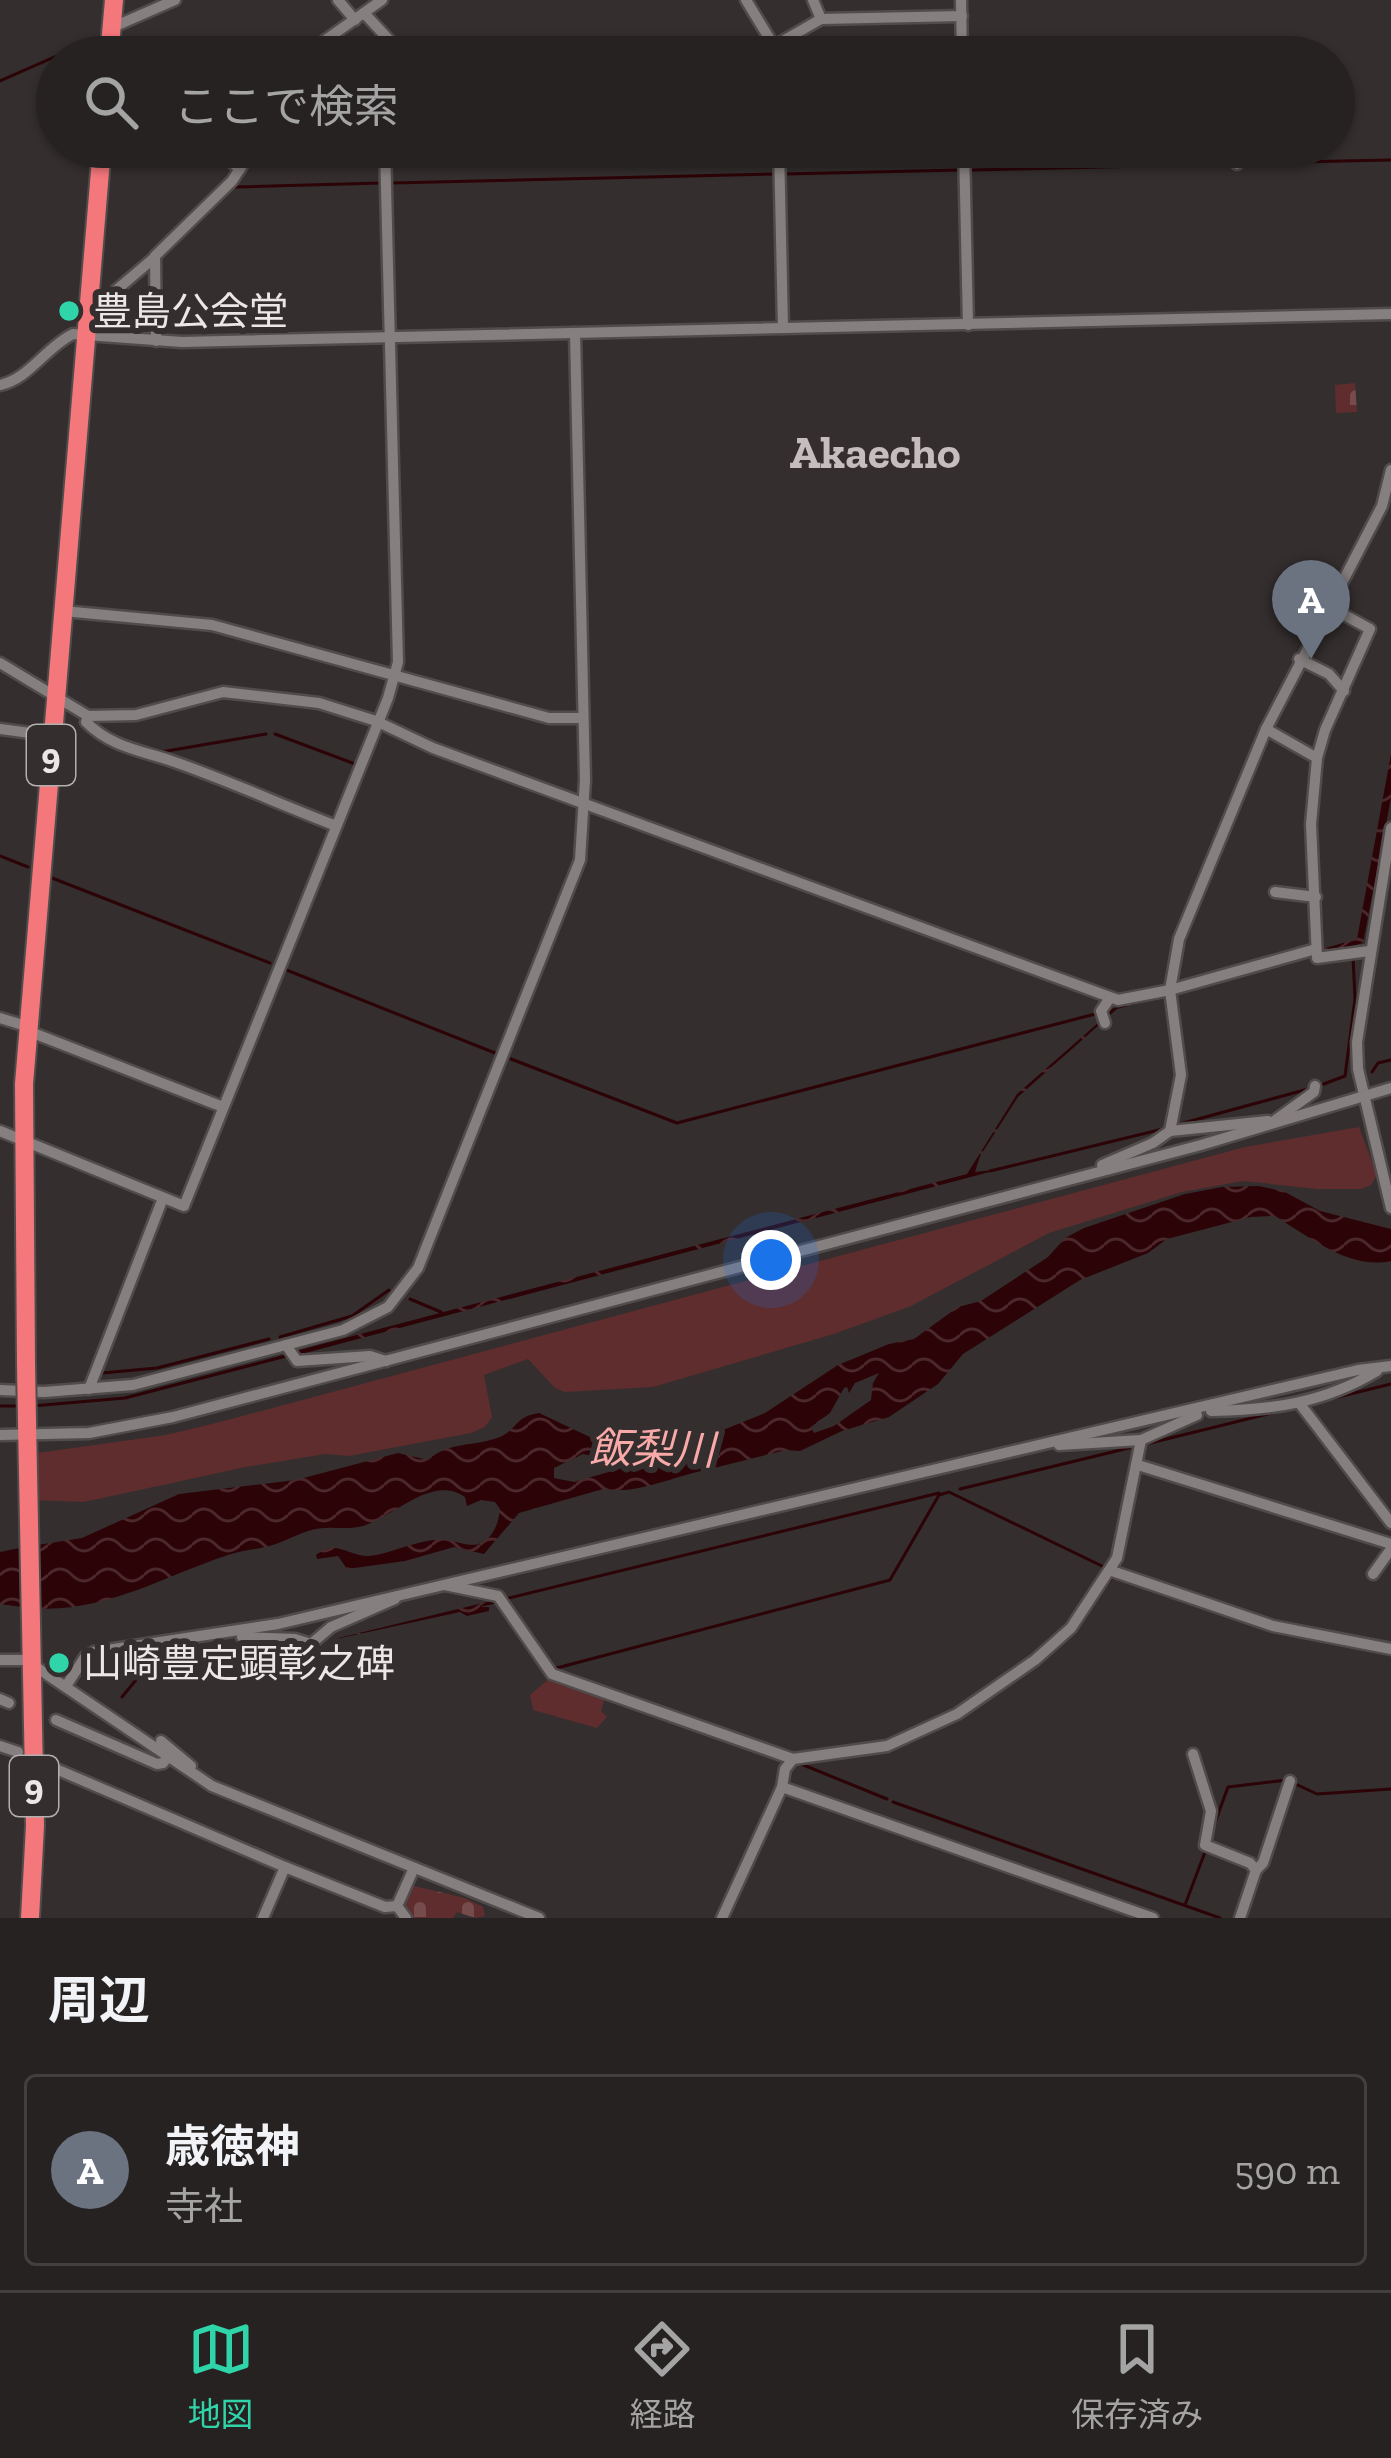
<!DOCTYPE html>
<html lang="ja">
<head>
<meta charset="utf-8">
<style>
	:root { --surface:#272222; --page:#2f2a2a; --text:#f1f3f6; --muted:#a4a4a5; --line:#433f40; --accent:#30d4a9 }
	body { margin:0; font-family:"Zilla Slab","Noto Sans JP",serif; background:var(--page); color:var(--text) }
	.you { position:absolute; left:771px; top:1260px; width:42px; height:42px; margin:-30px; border:9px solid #fff; border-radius:50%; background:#1a73e8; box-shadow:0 0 0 18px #1a73e833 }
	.badge { display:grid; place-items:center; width:78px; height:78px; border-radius:50%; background:var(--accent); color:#fff; font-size:39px; font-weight:700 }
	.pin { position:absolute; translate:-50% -99px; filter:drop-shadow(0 3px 6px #0008) }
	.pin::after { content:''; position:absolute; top:63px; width:42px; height:36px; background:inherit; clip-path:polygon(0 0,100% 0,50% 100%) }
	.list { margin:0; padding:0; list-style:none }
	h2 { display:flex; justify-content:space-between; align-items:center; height:156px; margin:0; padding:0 48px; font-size:51px }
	h2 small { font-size:39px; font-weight:400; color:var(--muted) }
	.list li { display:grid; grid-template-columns:78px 1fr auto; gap:36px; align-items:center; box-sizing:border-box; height:192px; margin:0 24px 24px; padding:0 24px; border:3px solid var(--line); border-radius:12px }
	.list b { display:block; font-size:45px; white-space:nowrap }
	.list p { margin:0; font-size:39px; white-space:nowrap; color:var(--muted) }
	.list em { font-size:39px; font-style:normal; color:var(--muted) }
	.icon { flex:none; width:66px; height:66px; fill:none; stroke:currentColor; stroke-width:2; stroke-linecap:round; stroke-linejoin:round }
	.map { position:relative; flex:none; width:1391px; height:1918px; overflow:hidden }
	.search { position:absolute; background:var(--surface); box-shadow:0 3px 9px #0004; left:36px; right:36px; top:36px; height:132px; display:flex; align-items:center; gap:30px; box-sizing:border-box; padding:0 42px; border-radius:66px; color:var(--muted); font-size:45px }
	.sheet { height:372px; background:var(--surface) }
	nav { display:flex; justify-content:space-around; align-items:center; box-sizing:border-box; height:168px; border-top:3px solid var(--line); background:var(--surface); font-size:33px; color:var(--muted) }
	nav a { display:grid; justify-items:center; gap:6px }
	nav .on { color:var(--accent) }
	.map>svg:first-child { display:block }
	.grass { fill:#5f2d2e }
	.cemetery { fill:url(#cemetery-stones) }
	.water { fill:url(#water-waves); fill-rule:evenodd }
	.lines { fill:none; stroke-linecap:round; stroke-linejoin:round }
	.stream { stroke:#2c0307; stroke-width:3 }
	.street-casing { stroke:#514c4c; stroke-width:15 }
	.highway-casing { stroke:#514c4c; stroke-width:22 }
	.street { stroke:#867f7f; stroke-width:10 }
	.highway { stroke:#f4777b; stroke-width:18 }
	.highway-bridge-casing { stroke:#514c4c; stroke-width:22; stroke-linecap:butt }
	.highway-bridge { stroke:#f4777b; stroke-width:18 }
	.poi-dot { fill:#30d4a9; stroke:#342e2e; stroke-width:4.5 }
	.labels { text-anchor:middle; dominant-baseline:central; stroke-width:12; stroke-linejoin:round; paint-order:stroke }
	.shield { fill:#342e2e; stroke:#b4b0b0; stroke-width:3 }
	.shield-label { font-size:36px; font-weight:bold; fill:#ebe7e7 }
	.poi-label { font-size:39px; fill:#ebe7e7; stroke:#342e2e; text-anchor:start }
	.water-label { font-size:42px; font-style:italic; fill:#f8a9a8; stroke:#342e2e }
	.quarter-label { font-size:45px; font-weight:bold; fill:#c6bebe; stroke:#342e2e }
</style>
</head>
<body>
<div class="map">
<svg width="1391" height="1918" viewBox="0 0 1391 1918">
	<defs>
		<pattern id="cemetery-stones" width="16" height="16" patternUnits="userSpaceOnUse" patternTransform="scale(3)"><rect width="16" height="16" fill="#5f2d2e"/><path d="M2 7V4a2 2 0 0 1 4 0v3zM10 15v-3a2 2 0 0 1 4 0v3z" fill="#764b4c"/></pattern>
		<pattern id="water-waves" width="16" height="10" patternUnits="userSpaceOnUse" patternTransform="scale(3)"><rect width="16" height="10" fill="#2c0307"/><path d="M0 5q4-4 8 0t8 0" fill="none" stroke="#4b282b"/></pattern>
	</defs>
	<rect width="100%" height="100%" fill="#342e2e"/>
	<!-- grass -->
	<g class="grass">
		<path d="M1359,1127l18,48 -6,10 -10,4h-43l-75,-8 -61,11 -133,41 -138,73 -77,28 -181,53 -88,5 -10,-4 -27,-29 -44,16 8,42 -7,10 -14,6 -122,23 -24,-2 -79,13 -162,35 -53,-2 -1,-46 136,-19 54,-13 1025,-275z"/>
		<path d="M550,1678l55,19 -4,14 6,6 -10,11 -64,-18 -3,-15z"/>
	</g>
	<!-- cemetery -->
	<g class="cemetery">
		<path d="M1355,383l2,29 -21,1 -1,-28z"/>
		<path d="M414,1886l51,12 18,9 2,9 -10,2 -18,-6 -4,6h-40l-8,-13z"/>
	</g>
	<!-- water -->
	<g class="water">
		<path d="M1391,754v44l-28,145 -246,66 -99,88 -38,59 -5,16 26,-3 -707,187 -2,-4 675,-178 50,-80 82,-72 5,-11 253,-72z"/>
		<path d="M1258,1186l25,5 37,20 71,18v32c-43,9 -80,-24 -117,-45l-23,1 -84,22 -19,14 -68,27 -117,74 -25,30 -49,33 -47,14 -42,20 -14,-1 -72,18 -9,-3 -4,6c-31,7 -66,24 -98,18l-84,24 -35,41 -30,-7 -49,14 -58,8 -9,-13 -21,3 -1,-4c21,-17 32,2 54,1 25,-3 49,-18 75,-16 13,1 27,9 38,2 11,-6 16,-21 17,-33l-5,-7 -14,-2 -14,6 -2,-9c-33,-23 -71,20 -102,29 -18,5 -36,-2 -55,5 -15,5 -28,13 -43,16 -13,3 -25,4 -37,8 -64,21 -125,59 -196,53l-1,-62 51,-8 97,-44 117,-14 102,-27 30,7c21,-19 46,-13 72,-23 18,-8 14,-20 39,-24l70,33 114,-16 42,-17 73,-48 51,-21 25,-5 44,-32 23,-6 67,-44 17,-19 19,-10 101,-34 37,-7zM879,1373l-6,10 -2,17 -37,26 -20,7 -3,-6 19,-14 14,-25 3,-1 2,6 6,-10zM583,1454l5,1 31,14 -45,13 -20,-4v-10z"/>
		<path d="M29,1546l1,62 -30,-4v-52z"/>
		<path d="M495,1600l3,3 -18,4h9v4l-22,5 -7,-4 -142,31z"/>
	</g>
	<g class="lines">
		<!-- stream -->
		<g class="stream">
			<path d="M0,81l100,-44"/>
			<path d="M1241,163l150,-3"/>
			<path d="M971,170l260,-6"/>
			<path d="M785,174l175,-4"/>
			<path d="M392,183l382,-9"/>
			<path d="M235,187l146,-4"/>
			<path d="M275,734l80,30"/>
			<path d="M161,752l105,-18"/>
			<path d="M0,856l28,11"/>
			<path d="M52,878l218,85"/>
			<path d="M284,969l211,84"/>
			<path d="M511,1059l166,64 422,-110"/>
			<path d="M1372,1072l6,-9 13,-3"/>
			<path d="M1321,1085l24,-9 10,-77 -2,-42"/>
			<path d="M1176,1125l136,-37"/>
			<path d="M990,1171l177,-43"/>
			<path d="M410,1299l31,13"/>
			<path d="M280,1337l72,-21 37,-26"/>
			<path d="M102,1373l55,-5 112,-29"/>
			<path d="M1322,1401l69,-17"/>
			<path d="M0,1406h16"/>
			<path d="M32,1406l93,-8 161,-42"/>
			<path d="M1146,1444l138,-34"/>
			<path d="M960,1489l173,-42"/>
			<path d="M505,1599l434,-106"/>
			<path d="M1094,1601l20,-26"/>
			<path d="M553,1669l337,-89 49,-85 10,-3 157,76"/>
			<path d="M122,1697l18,-22 164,-28"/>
			<path d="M829,1759l60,-8 67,-31"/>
			<path d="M796,1762l91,37"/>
			<path d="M893,1802l327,116"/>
			<path d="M1213,1828l15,-41 59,-7 30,14 74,-5"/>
			<path d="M347,1886l24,10"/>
			<path d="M1185,1905l20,-53"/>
		</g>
		<defs>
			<g id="street">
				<path d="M338,0l17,20"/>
				<path d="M746,0l28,46 3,11"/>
				<path d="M813,0l8,19"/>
				<path d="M961,0l1,57"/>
				<path d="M364,13l41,44"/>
				<path d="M111,28l64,-28"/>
				<path d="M774,46l47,-27 141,-3"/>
				<path d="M311,57l13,-16 58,-41"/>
				<path d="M213,147l27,22"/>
				<path d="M779,147l4,181"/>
				<path d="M964,147l4,178"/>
				<path d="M1237,163v1"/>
				<path d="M107,298l47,-40"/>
				<path d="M156,341l-1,-85 77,-75 22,-34"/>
				<path d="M0,385c29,-6 46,-38 73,-51l109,8 1209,-28"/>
				<path d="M63,611l149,14 337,93h34"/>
				<path d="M1299,659l30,15 15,17"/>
				<path d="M0,663l88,53 48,-1 87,-23 96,11 57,18 57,27 685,252 52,-10 146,-41"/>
				<path d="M88,716l-2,6c24,24 52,28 83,38 56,19 110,44 165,65"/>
				<path d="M0,729l53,7"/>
				<path d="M1266,729l51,29 -6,66 6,134 52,-7"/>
				<path d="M1317,758l8,-28 45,-101 -42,-23"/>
				<path d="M1391,828l-34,214 1,27 33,139"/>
				<path d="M1275,892l41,5"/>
				<path d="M0,1018l29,9"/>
				<path d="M1105,1023l-4,-12 9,-13"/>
				<path d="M28,1031l195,76"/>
				<path d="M1274,1121l40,-29 1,-6"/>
				<path d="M0,1131l184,75 204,-508 10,-36 -13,-515"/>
				<path d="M1170,1131l98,-10"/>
				<path d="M1102,1165l51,-22 17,-12 11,-56 -11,-85 9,-51 87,-210 116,-223 9,-36"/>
				<path d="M286,1345l11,16 73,-5 16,5"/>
				<path d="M89,1389l74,-191"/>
				<path d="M0,1390l44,2 89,-7 210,-55 45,-23 30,-39 162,-408 5,-80 -10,-447"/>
				<path d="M1300,1404l91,119"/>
				<path d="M1211,1411c61,-1 113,-8 166,-40"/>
				<path d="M0,1435l89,-2 84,-16 1028,-272 190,-57"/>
				<path d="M1059,1445l82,-5 56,-25"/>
				<path d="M1138,1465l253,79"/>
				<path d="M1112,1571l161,55 118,23"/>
				<path d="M1373,1574l18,-25"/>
				<path d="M445,1585l53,11 54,78 241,85 94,-13 70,-32 78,-54 36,-32 46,-70 24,-118"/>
				<path d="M242,1637l53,2 16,5 20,-17 64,-28"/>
				<path d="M0,1660h33"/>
				<path d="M33,1665l179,121 327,132"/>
				<path d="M66,1686l19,-29 9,-5 184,-28 1080,-254 33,-4"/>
				<path d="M0,1699l9,4"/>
				<path d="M56,1720l101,44 6,-1 5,-6"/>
				<path d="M161,1741l30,25"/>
				<path d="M0,1746l18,6"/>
				<path d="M1193,1754l18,57 -6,34 45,18 6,7 -16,48"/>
				<path d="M49,1766l236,101"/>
				<path d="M782,1787l371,131"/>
				<path d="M1256,1870l7,-7 27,-82"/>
				<path d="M263,1918l22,-51 100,40 12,-1"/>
				<path d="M406,1918l-9,-12 17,-38"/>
				<path d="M722,1918l60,-131 3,-18 8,-10"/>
			</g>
			<g id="highway">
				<path d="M109,57l5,-57"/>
				<path d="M26,1364l-2,-280 78,-937"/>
				<path d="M27,1422l8,404 -5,92"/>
			</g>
		</defs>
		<!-- street casing -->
		<use href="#street" class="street-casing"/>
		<!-- highway casing -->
		<use href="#highway" class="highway-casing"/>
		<!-- street -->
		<use href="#street" class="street"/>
		<!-- highway -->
		<use href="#highway" class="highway"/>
		<defs>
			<path id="highway-bridge" d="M26,1364l1,58"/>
		</defs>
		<!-- highway-bridge casing -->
		<use href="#highway-bridge" class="highway-bridge-casing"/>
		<!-- highway-bridge -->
		<use href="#highway-bridge" class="highway-bridge"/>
	</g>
	<!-- markers -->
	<g class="poi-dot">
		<circle cx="69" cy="311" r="12"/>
		<circle cx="59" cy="1663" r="12"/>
	</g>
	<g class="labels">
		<!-- shield labels -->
		<g class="shield">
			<rect x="27" y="725" width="48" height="60" rx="9"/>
			<rect x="10" y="1756" width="48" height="60" rx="9"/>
		</g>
		<g class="shield-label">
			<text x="51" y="755">9</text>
			<text x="34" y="1786">9</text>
		</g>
		<!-- poi labels -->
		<g class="poi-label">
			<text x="93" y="311">豊島公会堂</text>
			<text x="83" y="1663">山崎豊定顕彰之碑</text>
		</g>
		<!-- water labels -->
		<g class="water-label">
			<text transform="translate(652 1449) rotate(1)">飯梨川</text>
		</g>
		<!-- quarter labels -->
		<g class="quarter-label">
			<text x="875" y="453">Akaecho</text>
		</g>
	</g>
</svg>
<div class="you"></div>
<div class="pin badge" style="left:1311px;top:659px;background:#6b7280">A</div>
<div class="search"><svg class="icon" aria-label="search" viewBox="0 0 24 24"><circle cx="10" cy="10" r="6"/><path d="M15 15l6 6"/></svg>ここで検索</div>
</div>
<section class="sheet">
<h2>周辺<small></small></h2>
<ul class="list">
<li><span class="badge" style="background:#6b7280">A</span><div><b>歳徳神</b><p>寺社</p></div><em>590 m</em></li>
</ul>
</section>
<nav>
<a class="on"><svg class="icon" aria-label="map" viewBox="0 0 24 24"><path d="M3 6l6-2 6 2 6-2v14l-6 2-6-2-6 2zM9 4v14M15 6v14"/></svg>地図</a>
<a><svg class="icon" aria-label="directions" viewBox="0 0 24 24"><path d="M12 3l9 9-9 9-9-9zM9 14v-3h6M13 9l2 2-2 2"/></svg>経路</a>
<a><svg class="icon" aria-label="saved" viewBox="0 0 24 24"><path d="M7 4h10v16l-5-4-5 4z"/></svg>保存済み</a>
</nav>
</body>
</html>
